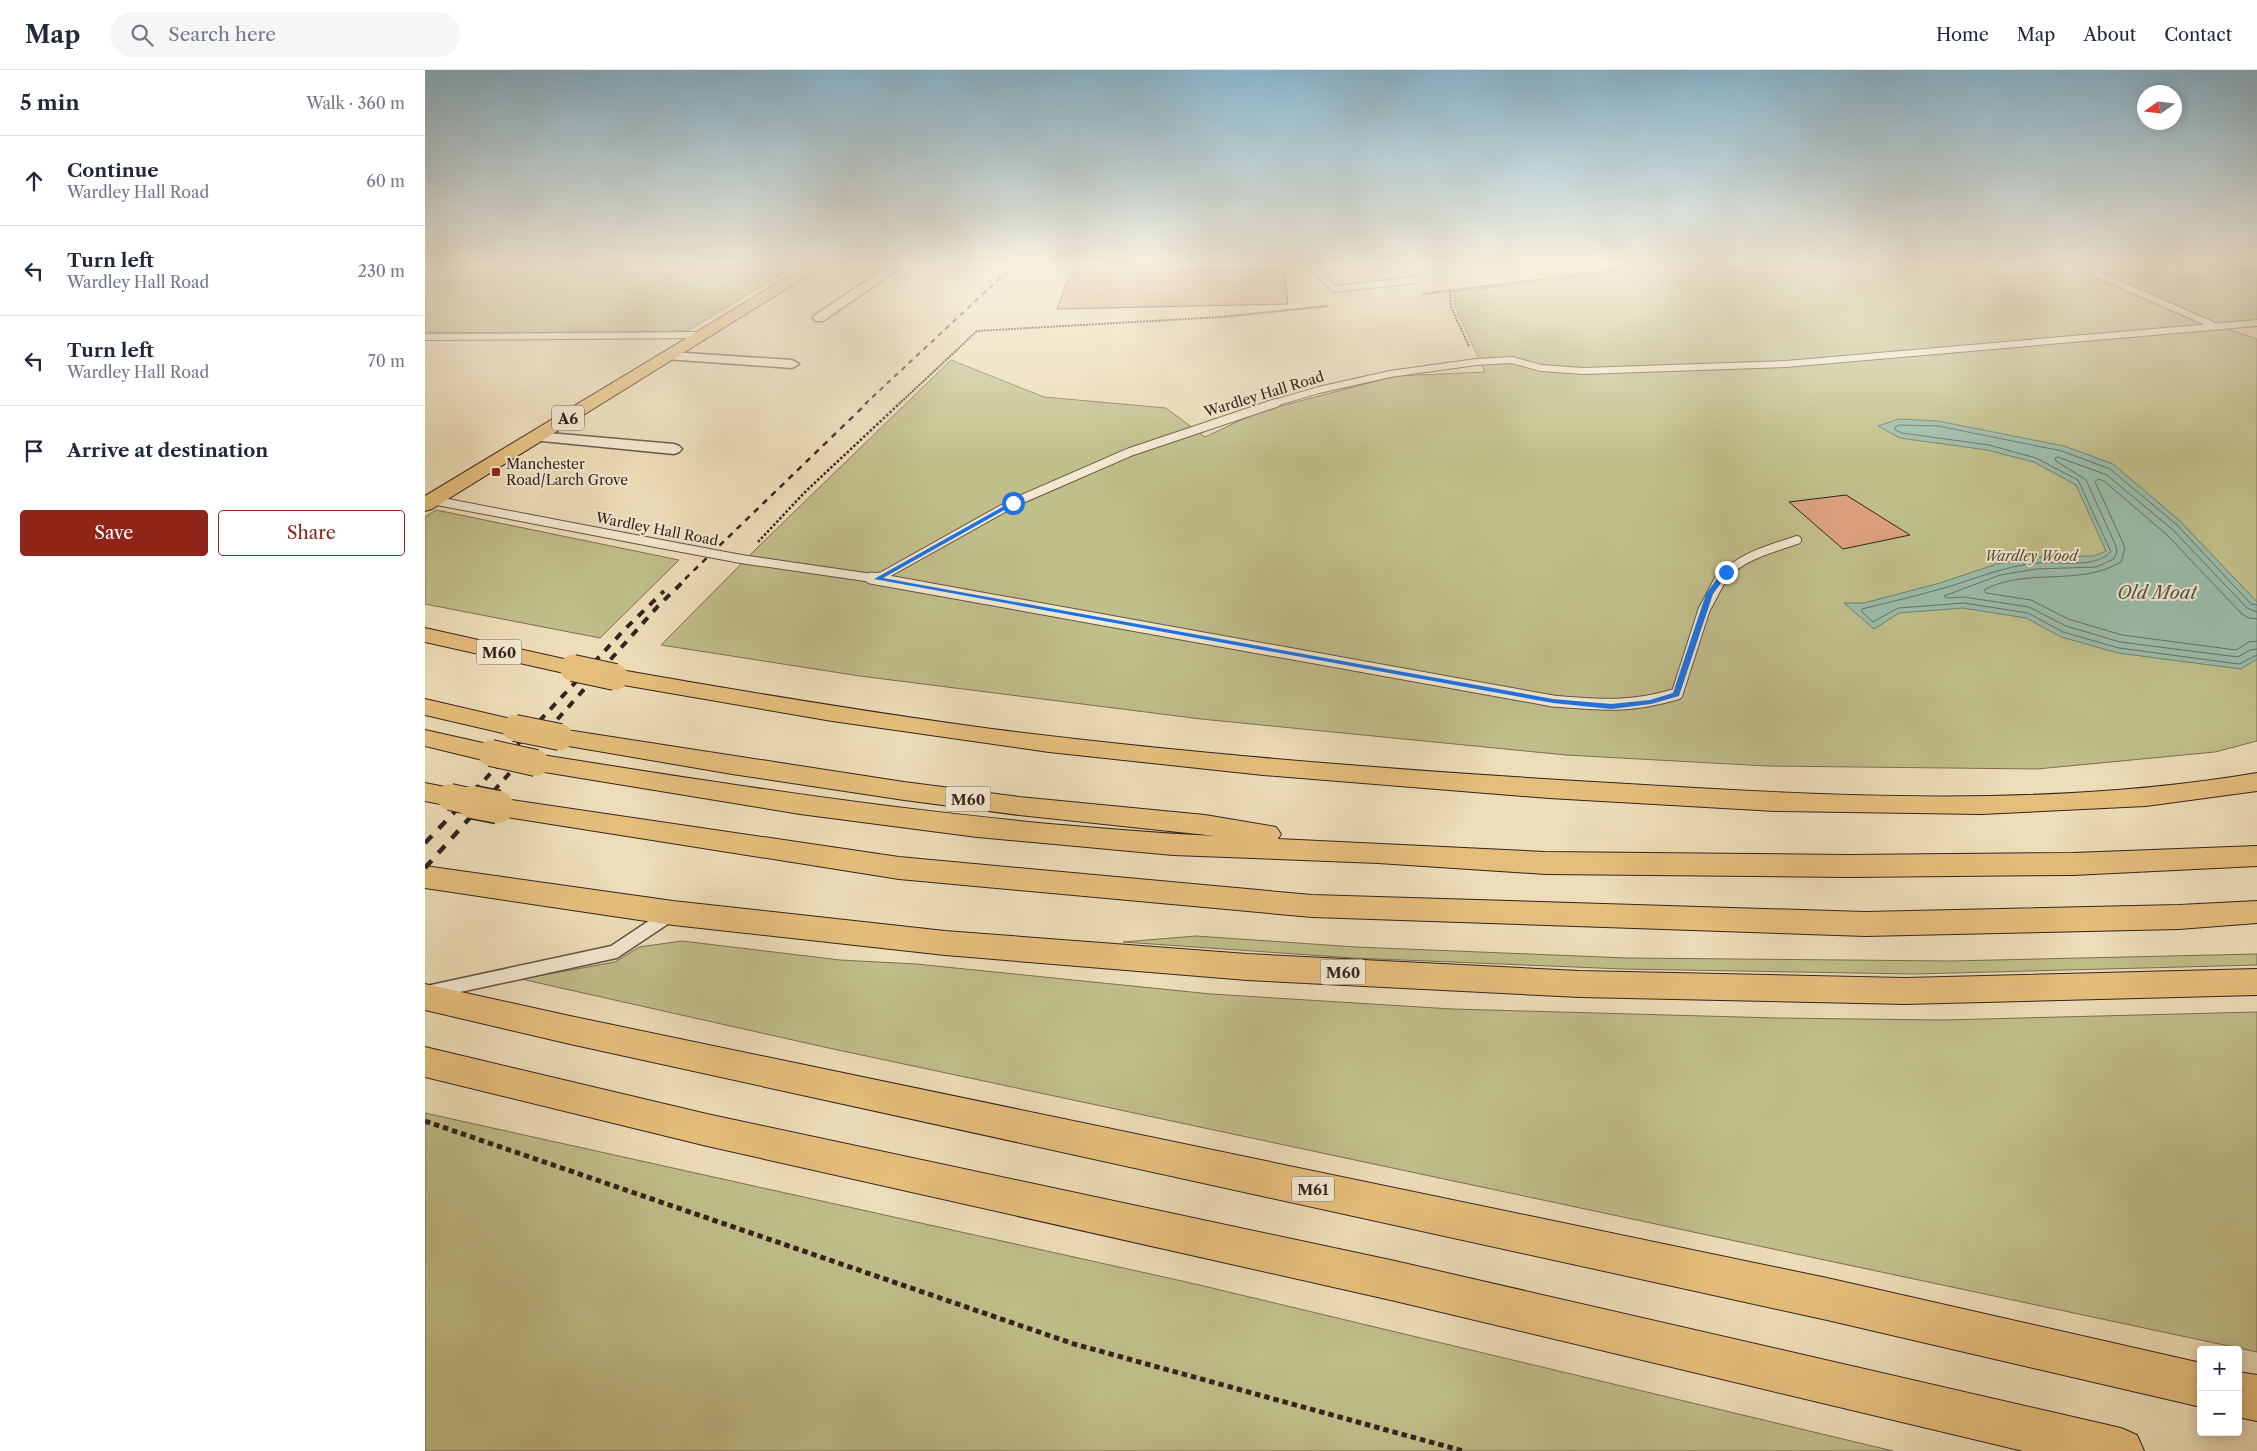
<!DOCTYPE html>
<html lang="en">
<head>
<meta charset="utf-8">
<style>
	:root { --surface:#fff; --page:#f6f6f7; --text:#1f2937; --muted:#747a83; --line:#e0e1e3; --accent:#8f2418 }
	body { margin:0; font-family:"Libre Caslon Text",serif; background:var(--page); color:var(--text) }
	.controls { position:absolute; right:15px; bottom:15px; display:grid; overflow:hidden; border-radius:5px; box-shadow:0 2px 12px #0003 }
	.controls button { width:45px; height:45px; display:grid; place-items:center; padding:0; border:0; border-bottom:1px solid var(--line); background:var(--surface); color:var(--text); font:25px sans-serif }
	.compass { position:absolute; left:1712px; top:15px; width:45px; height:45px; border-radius:50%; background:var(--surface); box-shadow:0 2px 12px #0003; rotate:256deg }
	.stop { position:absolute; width:15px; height:15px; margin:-11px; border:4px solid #1a73e8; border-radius:50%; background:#fff }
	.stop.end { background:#1a73e8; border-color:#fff; box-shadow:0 1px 5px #0008 }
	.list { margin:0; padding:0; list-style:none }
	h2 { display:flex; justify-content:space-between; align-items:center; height:65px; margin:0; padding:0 20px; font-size:21px }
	h2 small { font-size:16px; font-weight:400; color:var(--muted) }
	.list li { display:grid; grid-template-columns:32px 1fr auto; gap:15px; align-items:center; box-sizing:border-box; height:90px; padding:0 20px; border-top:1px solid var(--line) }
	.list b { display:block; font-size:19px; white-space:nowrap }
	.list p { margin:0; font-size:16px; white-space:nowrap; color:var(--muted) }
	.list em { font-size:16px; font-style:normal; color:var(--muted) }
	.actions { display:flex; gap:10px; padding:15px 20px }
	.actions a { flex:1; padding:11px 0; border:1px solid var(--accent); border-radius:5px; text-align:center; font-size:18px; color:var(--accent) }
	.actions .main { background:var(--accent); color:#fff }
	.icon { flex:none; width:28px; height:28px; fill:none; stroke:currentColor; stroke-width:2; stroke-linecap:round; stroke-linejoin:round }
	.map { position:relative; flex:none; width:1832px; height:1381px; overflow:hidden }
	header { display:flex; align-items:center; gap:30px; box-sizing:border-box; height:70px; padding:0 25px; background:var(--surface); border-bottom:1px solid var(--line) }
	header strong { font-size:24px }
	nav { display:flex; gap:28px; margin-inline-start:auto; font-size:18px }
	.search { width:350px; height:45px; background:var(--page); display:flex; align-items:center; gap:12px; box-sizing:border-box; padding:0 18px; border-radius:28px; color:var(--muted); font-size:19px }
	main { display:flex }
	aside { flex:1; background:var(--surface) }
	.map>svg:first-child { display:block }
	.green { fill:#c0be89; stroke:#7a7053 }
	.water { fill:#9abcaa; stroke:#717f72 }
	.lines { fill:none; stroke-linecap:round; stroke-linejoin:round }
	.shore { stroke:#677064; stroke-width:1 }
	.building { fill:#dba17d; stroke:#34231d }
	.service-far3-casing { stroke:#625244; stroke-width:8 }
	.service-far2-casing { stroke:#625244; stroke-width:10 }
	.service-far1-casing { stroke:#625244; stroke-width:13 }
	.service-casing { stroke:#625244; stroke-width:16 }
	.minor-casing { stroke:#625244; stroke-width:3 }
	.primary-casing { stroke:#34231d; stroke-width:2 }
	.motorway-casing { stroke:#34231d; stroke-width:2 }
	.path-far2 { stroke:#34231d; stroke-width:2; stroke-dasharray:2 1; stroke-linecap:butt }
	.path-far1 { stroke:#34231d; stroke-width:2.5; stroke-dasharray:2.5 2; stroke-linecap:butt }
	.path { stroke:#34231d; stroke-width:5; stroke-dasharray:5.5 4; stroke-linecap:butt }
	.service-far3 { stroke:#f3e9d1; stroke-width:6 }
	.service-far2 { stroke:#f3e9d1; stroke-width:8 }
	.service-far1 { stroke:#f3e9d1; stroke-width:11 }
	.service { stroke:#f3e9d1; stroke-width:13 }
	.minor { fill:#f3e9d1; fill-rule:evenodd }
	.primary { fill:#e6be7c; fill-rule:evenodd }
	.motorway { fill:#e6be7c; fill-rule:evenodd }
	.rail-far3 { stroke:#34231d; stroke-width:2; stroke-dasharray:5 5; stroke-linecap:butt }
	.rail-far2 { stroke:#34231d; stroke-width:2.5; stroke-dasharray:6 6; stroke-linecap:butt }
	.rail-far1 { stroke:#34231d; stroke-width:4; stroke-dasharray:8 8; stroke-linecap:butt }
	.rail { stroke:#34231d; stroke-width:4.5; stroke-dasharray:10 10; stroke-linecap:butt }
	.service-bridge-casing { stroke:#625244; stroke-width:10; stroke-linecap:butt }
	.motorway-bridge-far1-casing { stroke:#34231d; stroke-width:28; stroke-linecap:butt }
	.motorway-bridge-casing { stroke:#34231d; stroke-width:35; stroke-linecap:butt }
	.service-bridge { stroke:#f3e9d1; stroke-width:8 }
	.motorway-bridge-far1 { stroke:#e6be7c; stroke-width:26 }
	.motorway-bridge { stroke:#e6be7c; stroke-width:32 }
	.route { fill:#1a73e8 }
	.poi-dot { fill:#8f2418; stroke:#f3e9d1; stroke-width:2 }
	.labels { text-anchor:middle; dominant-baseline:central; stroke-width:4; stroke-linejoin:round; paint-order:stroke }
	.far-street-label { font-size:14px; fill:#34231d; stroke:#f3e9d1 }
	.far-poi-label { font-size:14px; fill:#34231d; stroke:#f3e9d1; text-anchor:start }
	.far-park-label { font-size:14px; font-style:italic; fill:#574a38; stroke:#f3e9d1 }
	.shield { fill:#f3e9d1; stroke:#6d5e53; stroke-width:1 }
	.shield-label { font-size:15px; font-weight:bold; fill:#34231d }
	.water-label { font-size:18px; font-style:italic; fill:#535147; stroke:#f3e9d1 }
</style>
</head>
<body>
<header>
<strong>Map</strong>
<div class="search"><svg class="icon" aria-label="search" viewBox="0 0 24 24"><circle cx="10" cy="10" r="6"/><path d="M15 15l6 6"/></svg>Search here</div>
<nav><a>Home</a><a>Map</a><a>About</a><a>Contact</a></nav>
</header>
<main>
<aside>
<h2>5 min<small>Walk · 360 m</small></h2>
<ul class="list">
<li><svg class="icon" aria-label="ahead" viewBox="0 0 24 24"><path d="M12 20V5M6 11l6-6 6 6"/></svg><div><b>Continue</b><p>Wardley Hall Road</p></div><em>60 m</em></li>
<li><svg class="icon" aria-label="left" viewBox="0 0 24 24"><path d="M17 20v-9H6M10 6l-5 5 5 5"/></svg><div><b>Turn left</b><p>Wardley Hall Road</p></div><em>230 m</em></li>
<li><svg class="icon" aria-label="left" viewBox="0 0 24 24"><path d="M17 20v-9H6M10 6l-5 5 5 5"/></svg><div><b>Turn left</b><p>Wardley Hall Road</p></div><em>70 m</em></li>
<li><svg class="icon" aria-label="arrive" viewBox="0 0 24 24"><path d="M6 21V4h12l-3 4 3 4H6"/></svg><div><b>Arrive at destination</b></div></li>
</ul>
<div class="actions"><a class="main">Save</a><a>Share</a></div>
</aside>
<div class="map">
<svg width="1832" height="1381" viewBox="0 0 1832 1381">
	<rect width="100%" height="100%" fill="#edddb8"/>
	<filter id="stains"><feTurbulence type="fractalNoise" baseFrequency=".004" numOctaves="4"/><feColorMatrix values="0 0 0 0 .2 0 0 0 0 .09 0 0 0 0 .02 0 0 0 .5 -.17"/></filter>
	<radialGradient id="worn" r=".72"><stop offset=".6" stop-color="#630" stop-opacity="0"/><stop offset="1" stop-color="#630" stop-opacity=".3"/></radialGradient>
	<!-- green -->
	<g class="green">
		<path d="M0,196h370l-108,65 -175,2 -87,-1z"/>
		<path d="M1251,196h581v59l-33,3 33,11v402l-42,11 -178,17 -270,-3 -201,-11 -365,-36 -341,-43 -199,-31 100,-101 190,-184 93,37 122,11 39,29 53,-25 138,-36 89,-4 -30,-65 -1,-15z"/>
		<path d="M11,440l243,50 -79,78 -175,-34v-87z"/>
		<path d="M771,866l160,11 271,11 324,3 306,-7v11l-343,9 -291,-5 -270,-11 -230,-16z"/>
		<path d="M257,871l158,19 76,4 295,30 241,15 324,9 167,2 314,-8v340l-1433,-305 -303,-68 94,-17 24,-15z"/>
		<path d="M0,1043l766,170 702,168h-1468z"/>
	</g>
	<!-- water -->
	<path class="water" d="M1474,349l39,2 126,25 49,18 67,57 77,81v57l-16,10 -123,-16 -57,-16 -35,-19 -63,-10 -64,5 -25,16 -30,-26h20l76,-20 57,-19 38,-7 59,-1 12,-5 -30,-66 -42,-23 -47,-12 -87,-12 -22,-12z"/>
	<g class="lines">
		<!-- shore -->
		<g class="shore">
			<path d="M1832,535l-6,-1 -74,-79 -67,-56 -48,-18 -124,-25 -38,-1 -5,2v3l7,3 87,12 47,13 42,22 33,72c-17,17 -52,9 -74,11 -32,3 -62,16 -93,25 -27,8 -55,14 -82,21v3l11,10 25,-14 66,-5 64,10 35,19 56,16 120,16 18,-9"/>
			<path d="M1832,542l-10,-4 -74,-78 -66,-55 -49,-18 -3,1 1,3 30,19 30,66 1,6 -3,7 -18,8 -60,2 -36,6 -56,21 2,2 18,-1 65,10 37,19 54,16 118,15 12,-7 7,-1"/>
			<path d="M1832,549l-8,-1 -7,-4 -75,-79 -63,-54 -6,-2 -3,3 28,61 2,6 -4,13c-42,25 -95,5 -137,28l2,3 45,7 37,19 54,16 114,15 13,-8 8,-1"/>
		</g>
	</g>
	<!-- building -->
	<g class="building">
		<path d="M859,200l4,34 -231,5 13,-35z"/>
		<path d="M1421,425l64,40 -67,14 -54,-47z"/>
	</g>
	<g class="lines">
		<defs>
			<g id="service-far3">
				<path d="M886,196l24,23 79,-9"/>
				<path d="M1672,204l118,52"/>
				<path d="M0,267l278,-2"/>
				<path d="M846,334l48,-14 71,-16 86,-12 36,-2 29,8 42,3 203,-7 471,-41"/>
			</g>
			<g id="service-far2">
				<path d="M7,430l229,44"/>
				<path d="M316,489l138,20"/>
				<path d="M452,509l136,-76 117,-51 146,-49"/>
				<path d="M1295,509c20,-22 49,-30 77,-39"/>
			</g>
			<g id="service-far1">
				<path d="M446,508l682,123c48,4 77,7 124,-7l27,-84 17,-32"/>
				<path d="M452,509l2,-1"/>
			</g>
			<path id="service" d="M0,923l189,-41 57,-38"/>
			<g id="minor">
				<path d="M464,196h14l-80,55h-8l-2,-3 2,-3z"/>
				<path d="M246,282l121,8 7,4 -7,4 -126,-9 -2,-3z"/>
				<path d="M112,362l137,12 5,2 3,3 -3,3 -5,2 -142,-14 -3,-3 3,-3z"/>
			</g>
			<path id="primary" d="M381,196h17l-391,243 -7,2v-15z"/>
			<g id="motorway">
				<path d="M0,558l157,35 3,5 -3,5 -9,2 -148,-33z"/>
				<path d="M190,599c125,22 251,43 377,60 206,26 413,42 619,54 214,13 434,26 646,-10v18l-111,15 -164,8 -207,-3 -226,-13 -286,-23 -214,-23 -217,-31 -226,-39 -4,-5 4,-5z"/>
				<path d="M0,629l99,23 4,6 -4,6 -9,2 -90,-21z"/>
				<path d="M135,659l344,53 115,15 186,18 71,12 5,7 -3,5 267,13 303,3 225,-2 184,-7v20l-184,9 -225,2 -303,-3 -167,-11 -205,-8 -196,-18 -177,-23 -274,-45 -4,-6 4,-6 10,-3c175,28 349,55 525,71 52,4 103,9 155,11l-197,-21 -115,-15 -172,-26 -181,-31 -4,-6 4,-6z"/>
				<path d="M0,660l76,17 4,6 -4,6 -10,3 -66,-16z"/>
				<path d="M0,713l35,7 4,7 -4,7 -10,2 -25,-5z"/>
				<path d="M73,728l401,59 413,38 553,17 314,-7 78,-4v22l-78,6 -314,7 -553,-19 -413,-38 -411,-65 -4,-7 4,-7z"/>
				<path d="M0,796l248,35 272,30 302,23 332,17 326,7 352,-9v26l-352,9 -326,-7 -332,-17 -302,-25 -272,-30 -248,-37z"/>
				<path d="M0,914l145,32 1257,262 374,85v44l-374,-87 -1257,-276 -145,-34z"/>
				<path d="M0,977l282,67 688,147 726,167 16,7 7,16h-121l-628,-150 -688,-155 -282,-69z"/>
				<path d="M1813,1302l19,3v46l-19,-4z"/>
			</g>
		</defs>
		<!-- service-far3 casing -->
		<use href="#service-far3" class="service-far3-casing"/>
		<!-- service-far2 casing -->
		<use href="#service-far2" class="service-far2-casing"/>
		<!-- service-far1 casing -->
		<use href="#service-far1" class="service-far1-casing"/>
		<!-- service casing -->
		<use href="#service" class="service-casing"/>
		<!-- minor casing -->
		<use href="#minor" class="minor-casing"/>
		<!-- primary casing -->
		<use href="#primary" class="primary-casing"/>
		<!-- motorway casing -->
		<use href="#motorway" class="motorway-casing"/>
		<!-- path-far2 -->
		<g class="path-far2">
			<path d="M1025,221l1,16 18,39"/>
			<path d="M998,224l226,-28"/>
			<path d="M474,334l78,-73 245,-14 106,-11"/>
		</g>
		<!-- path-far1 -->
		<path class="path-far1" d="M333,472l47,-50 95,-89"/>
		<!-- path -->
		<path class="path" d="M0,1051l649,223 389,107"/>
		<!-- service-far3 -->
		<use href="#service-far3" class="service-far3"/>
		<!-- service-far2 -->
		<use href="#service-far2" class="service-far2"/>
		<!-- service-far1 -->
		<use href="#service-far1" class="service-far1"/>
		<!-- service -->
		<use href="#service" class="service"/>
		<!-- minor -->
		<use href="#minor" class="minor"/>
		<!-- primary -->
		<use href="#primary" class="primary"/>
		<!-- motorway -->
		<use href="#motorway" class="motorway"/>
		<!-- rail-far3 -->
		<path class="rail-far3" d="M440,334l148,-138"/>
		<!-- rail-far2 -->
		<path class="rail-far2" d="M260,509l182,-176"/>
		<!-- rail-far1 -->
		<g class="rail-far1">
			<path d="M38,733l162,-174 39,-38"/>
			<path d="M58,733l176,-198 28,-27"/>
		</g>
		<!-- rail -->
		<g class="rail">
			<path d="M0,773l39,-41"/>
			<path d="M0,798l59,-66"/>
		</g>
		<defs>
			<path id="service-bridge" d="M236,474l80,15"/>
			<g id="motorway-bridge-far1">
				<path d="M148,598l42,9"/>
				<path d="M90,658l45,9"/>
				<path d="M66,683l45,10"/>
				<path d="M25,727l28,6"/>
			</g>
			<path id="motorway-bridge" d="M47,732l26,5"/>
		</defs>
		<!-- service-bridge casing -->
		<use href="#service-bridge" class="service-bridge-casing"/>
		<!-- motorway-bridge-far1 casing -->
		<use href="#motorway-bridge-far1" class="motorway-bridge-far1-casing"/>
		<!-- motorway-bridge casing -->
		<use href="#motorway-bridge" class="motorway-bridge-casing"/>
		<!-- service-bridge -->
		<use href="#service-bridge" class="service-bridge"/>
		<!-- motorway-bridge-far1 -->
		<use href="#motorway-bridge-far1" class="motorway-bridge-far1"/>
		<!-- motorway-bridge -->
		<use href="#motorway-bridge" class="motorway-bridge"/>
	</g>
	<!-- sky -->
	<linearGradient id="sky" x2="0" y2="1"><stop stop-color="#89b7cf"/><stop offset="0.5" stop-color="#f7f0df"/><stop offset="1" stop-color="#f7f0df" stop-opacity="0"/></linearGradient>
	<rect width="1832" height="389" fill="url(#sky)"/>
	<!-- route -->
	<path class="route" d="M588,431l2,3 -132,74 670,121 58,5 39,-4 23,-7 33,-99 17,-24 6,2 -16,22 -34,102 -28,8 -40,5 -58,-6 -679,-124z"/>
	<!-- markers -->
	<rect class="poi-dot" x="66" y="397" width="10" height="10" rx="2.5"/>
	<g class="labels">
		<!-- far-street labels -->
		<g class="far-street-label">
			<text transform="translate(839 324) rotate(-17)">Wardley Hall Road</text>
			<text transform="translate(232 459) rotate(11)">Wardley Hall Road</text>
		</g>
		<!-- far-poi labels -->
		<g class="far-poi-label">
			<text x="81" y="394">Manchester<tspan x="81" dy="16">Road/Larch Grove</tspan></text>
		</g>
		<!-- far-park labels -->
		<g class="far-park-label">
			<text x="1606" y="486">Wardley Wood</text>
		</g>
		<!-- shield labels -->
		<g class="shield">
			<rect x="127" y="335.5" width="32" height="25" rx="4"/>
			<rect x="51.5" y="569.5" width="45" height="25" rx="4"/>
			<rect x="520.5" y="716.5" width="45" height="25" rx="4"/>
			<rect x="895.5" y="889.5" width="45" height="25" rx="4"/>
			<rect x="867" y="1106.5" width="42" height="25" rx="4"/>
		</g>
		<g class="shield-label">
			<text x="143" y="348">A6</text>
			<text x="74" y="582">M60</text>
			<text x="543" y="729">M60</text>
			<text x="918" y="902">M60</text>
			<text x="888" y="1119">M61</text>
		</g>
		<!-- water labels -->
		<g class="water-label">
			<text x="1732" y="523">Old Moat</text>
		</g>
	</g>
	<rect width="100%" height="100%" filter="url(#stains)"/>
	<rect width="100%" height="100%" fill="url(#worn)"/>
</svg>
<div class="controls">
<button>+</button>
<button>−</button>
</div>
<svg class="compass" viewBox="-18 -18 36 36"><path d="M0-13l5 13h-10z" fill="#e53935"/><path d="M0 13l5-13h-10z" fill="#747a83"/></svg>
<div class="stop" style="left:588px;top:433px"></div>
<div class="stop end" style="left:1301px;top:502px"></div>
</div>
</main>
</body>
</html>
